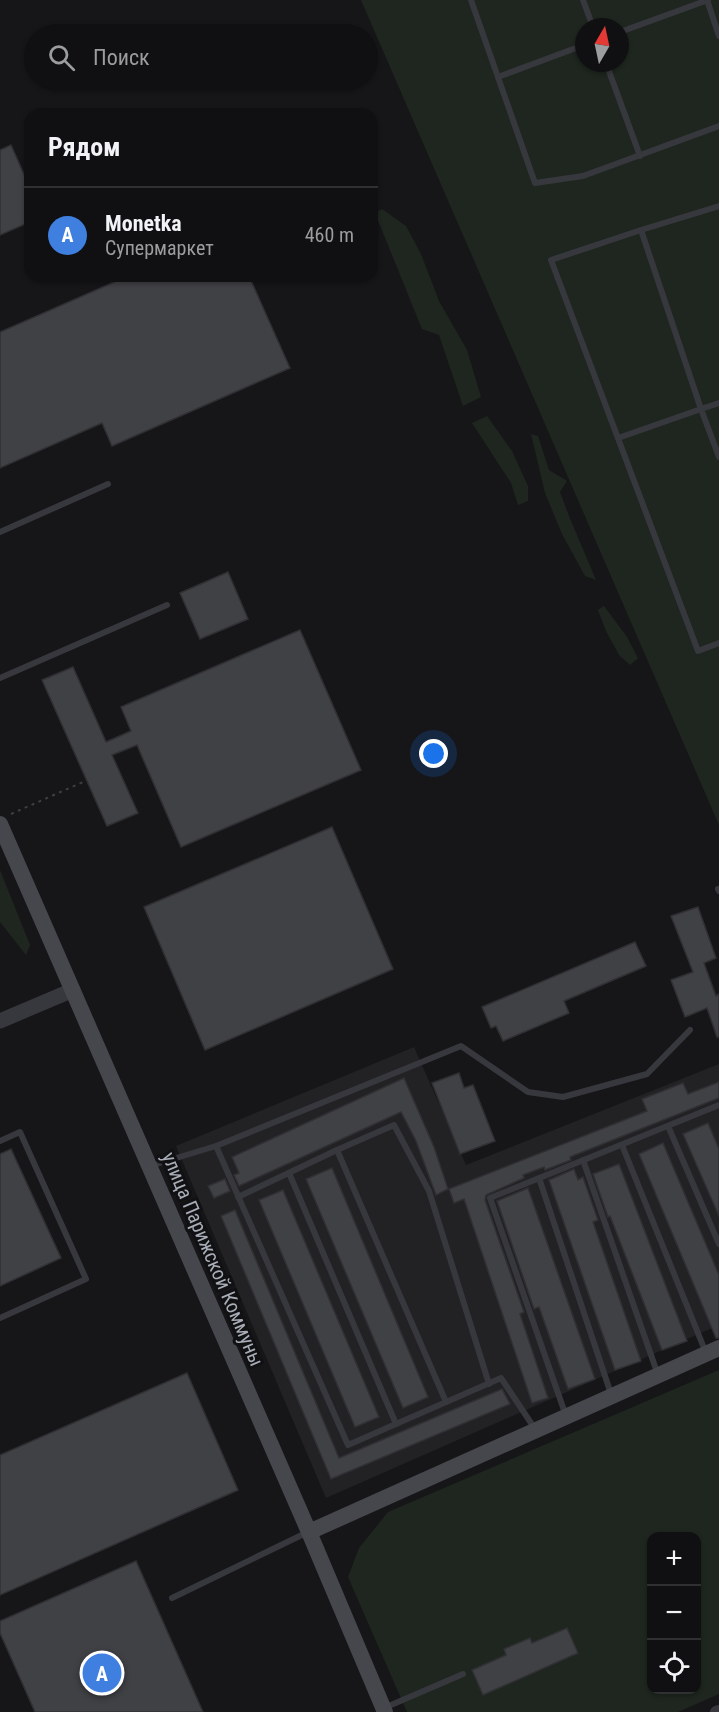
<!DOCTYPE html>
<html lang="ru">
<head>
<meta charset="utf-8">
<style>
	:root { --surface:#101012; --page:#1e1e20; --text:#f1f3f6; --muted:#9c9d9f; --line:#303032; --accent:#f2b134 }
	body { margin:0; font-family:"Roboto Condensed",sans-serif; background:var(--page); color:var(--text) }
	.controls { position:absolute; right:18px; bottom:18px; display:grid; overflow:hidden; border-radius:12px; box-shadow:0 2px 4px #0004 }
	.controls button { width:54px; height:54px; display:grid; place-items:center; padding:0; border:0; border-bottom:2px solid var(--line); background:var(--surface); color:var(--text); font:30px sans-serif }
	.compass { position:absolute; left:575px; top:18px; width:54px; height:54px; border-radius:50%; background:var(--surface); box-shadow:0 2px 4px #0004; rotate:9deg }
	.you { position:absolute; left:434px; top:754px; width:21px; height:21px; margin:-15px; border:4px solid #fff; border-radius:50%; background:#1a73e8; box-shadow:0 0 0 9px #1a73e833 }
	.badge { display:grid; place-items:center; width:39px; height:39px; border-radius:50%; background:var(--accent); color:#fff; font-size:20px; font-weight:700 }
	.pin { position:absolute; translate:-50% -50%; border:3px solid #fff; box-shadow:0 2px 6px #0006 }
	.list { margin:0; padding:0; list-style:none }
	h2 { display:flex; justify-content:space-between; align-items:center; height:78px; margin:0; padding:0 24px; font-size:26px }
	h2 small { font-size:20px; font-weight:400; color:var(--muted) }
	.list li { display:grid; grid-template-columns:39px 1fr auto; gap:18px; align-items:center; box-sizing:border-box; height:96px; padding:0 24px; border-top:2px solid var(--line) }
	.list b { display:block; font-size:22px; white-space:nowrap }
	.list p { margin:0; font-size:20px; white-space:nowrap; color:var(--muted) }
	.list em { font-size:20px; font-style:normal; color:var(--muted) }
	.icon { flex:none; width:33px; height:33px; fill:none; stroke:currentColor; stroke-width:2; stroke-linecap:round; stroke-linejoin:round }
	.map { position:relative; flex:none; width:719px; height:1712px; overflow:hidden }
	.search { position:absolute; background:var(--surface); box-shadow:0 2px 4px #0004; left:24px; top:24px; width:354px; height:66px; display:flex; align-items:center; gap:15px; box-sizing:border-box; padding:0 21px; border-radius:33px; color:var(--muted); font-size:22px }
	.panel { position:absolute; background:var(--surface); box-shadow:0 2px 4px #0004; left:24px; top:108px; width:354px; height:174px; border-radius:18px }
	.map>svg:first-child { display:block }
	.built { fill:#222225 }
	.green { fill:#1e261f; fill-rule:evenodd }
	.building { fill:#404145; stroke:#303034; stroke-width:1.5 }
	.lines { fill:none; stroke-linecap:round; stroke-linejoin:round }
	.path { stroke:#3d3f44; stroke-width:2; stroke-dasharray:3 4.5; stroke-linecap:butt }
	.service { stroke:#37383d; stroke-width:6 }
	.minor { stroke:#37383d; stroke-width:12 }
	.tertiary { stroke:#37383d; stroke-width:15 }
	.secondary { stroke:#45474d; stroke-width:16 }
	.labels { text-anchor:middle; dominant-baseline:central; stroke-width:6; stroke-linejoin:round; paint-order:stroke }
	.street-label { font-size:20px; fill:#a8adb8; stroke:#111113 }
</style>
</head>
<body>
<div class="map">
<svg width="719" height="1712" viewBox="0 0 719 1712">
	<rect width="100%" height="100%" fill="#161618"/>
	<!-- built -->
	<path class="built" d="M414,1047l52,118 253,-101v261l-393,173 -150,-352z"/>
	<!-- green -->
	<g class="green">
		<path d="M361,0h358v825zM584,27h36v36h-36z"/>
		<path d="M382,209l24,17 15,28 18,47 28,49 14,47 -18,9 -24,-71 -17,-6 -47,-116z"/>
		<path d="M487,416l25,35 16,35v15l-10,4 -7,-22 -39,-60z"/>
		<path d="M531,434l7,2 11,34 18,11 -7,11 9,24 27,64 -11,-4 -23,-42 -17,-41z"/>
		<path d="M604,606l23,31 11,21 -8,7 -11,-10 -13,-24 -8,-21z"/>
		<path d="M0,870l30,75 -4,10 -26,-33z"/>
		<path d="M719,1370v324l-41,18h-271l-59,-135 11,-29 29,-36zM652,1536h44v154h-44z"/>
	</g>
	<!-- building -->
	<g class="building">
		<path d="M11,145l19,43v34l-30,13v-85z"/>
		<path d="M128,276h121l41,92 -178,78 -10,-23 -102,45v-136z"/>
		<path d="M228,572l20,47 -48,20 -20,-46z"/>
		<path d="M300,630l61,140 -180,77 -44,-102 -25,10 26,58 -31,13 -65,-146 31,-13 33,75 25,-11 -10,-24z"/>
		<path d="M332,827l61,142 -188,81 -61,-143z"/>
		<path d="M698,907l18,51 -12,5 12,33 3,-2v43h-2l-10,-29 -22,9 -14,-37 22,-8 -22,-56z"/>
		<path d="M635,942l11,24 -82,35 5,12 -66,28 -7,-15 -5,2 -9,-21z"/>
		<path d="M459,1073l5,15 9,-3 22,56 -35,13 -28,-71z"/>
		<path d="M404,1078l30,69 14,42 -12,6 -20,-54 -15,-29 -162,74 -5,-11 5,-2 -7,-16z"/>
		<path d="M719,1082v16l-149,59 1,3 -26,10 -1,-3 -21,8 1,3 -38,17 -1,5 39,112 -4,2 28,84 -16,5 -68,-204 -10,4 -5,-14 198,-78 -5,-12 41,-16 5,11z"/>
		<path d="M708,1123l11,26v67l-36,-82z"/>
		<path d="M663,1143l56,132v63h-3l-77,-184z"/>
		<path d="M11,1149l50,109 -61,28v-132z"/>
		<path d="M619,1164l68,177 -25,9 -52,-134 -2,1 -15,-43z"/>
		<path d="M332,1168l96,229 -25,11 -97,-229z"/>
		<path d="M574,1169l4,11 5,-3 15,43 -5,2 48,139 -26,9 -66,-190z"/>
		<path d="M225,1179l5,12 -16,7 -6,-12z"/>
		<path d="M528,1188l67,191 -27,10 -29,-82 -5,2 -37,-108z"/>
		<path d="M283,1190l96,227 -24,10 -96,-227z"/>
		<path d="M235,1210l104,248 163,-69 8,15 -179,75 -110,-263z"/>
		<path d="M187,1373l51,117 -238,105v-140z"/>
		<path d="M136,1561l67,151h-168l-35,-79v-12z"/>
		<path d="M567,1628l11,25 -95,42 -11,-25 34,-15 -2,-6 26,-11 2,5z"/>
	</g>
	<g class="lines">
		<!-- path -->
		<path class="path" d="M11,814l72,-32"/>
		<!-- service -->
		<g class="service">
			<path d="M471,0l64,183 48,-7 136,-50"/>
			<path d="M583,0l10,27"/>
			<path d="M707,0l12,36"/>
			<path d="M620,32l88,-32"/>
			<path d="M606,63l34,93"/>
			<path d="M498,77l86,-32"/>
			<path d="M719,206l-78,24 -90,30 147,391 21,-8"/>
			<path d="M719,403l-18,6 18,48"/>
			<path d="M618,438l83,-29 -60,-179"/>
			<path d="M0,532l108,-48"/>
			<path d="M0,678l167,-73"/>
			<path d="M718,889l1,2"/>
			<path d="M668,1126l51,118"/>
			<path d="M0,1141l20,-9 66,147 -86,39"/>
			<path d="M622,1145l84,208"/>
			<path d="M216,1146l132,299 153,-67 34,51"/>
			<path d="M337,1150l109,252"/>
			<path d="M583,1160l75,215"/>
			<path d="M150,1166l66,-20 245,-100 67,46 35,5 84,-23 43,-44"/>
			<path d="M289,1173l107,251"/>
			<path d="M539,1178l72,216"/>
			<path d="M238,1197l99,-47 57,-25 35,66 60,193"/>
			<path d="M566,1416l-76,-218 229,-93"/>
			<path d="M172,1598l136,-66"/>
			<path d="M384,1708l79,-34"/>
		</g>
		<!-- minor -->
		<path class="minor" d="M716,1712l3,-1"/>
		<!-- tertiary -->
		<path class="tertiary" d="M0,1021l73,-31"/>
		<!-- secondary -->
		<g class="secondary">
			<path d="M0,824l309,708 76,180"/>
			<path d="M309,1532l410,-184"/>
		</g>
	</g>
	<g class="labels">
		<!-- street labels -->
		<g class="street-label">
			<text transform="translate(213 1259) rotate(67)">улица Парижской Коммуны</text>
		</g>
	</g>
</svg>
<div class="controls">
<button>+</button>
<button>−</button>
<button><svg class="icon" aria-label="locate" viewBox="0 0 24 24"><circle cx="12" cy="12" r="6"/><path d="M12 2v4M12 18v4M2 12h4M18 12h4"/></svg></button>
</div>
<svg class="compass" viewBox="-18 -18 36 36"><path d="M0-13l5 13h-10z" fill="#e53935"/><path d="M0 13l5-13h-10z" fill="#9c9d9f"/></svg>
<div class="you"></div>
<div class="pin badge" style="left:102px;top:1673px;background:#3f7fe0">A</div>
<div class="search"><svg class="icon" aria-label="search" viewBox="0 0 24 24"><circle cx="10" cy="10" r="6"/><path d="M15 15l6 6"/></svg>Поиск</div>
<section class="panel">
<h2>Рядом<small></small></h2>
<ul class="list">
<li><span class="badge" style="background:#3f7fe0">A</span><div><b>Monetka</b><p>Супермаркет</p></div><em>460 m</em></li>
</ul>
</section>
</div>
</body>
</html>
